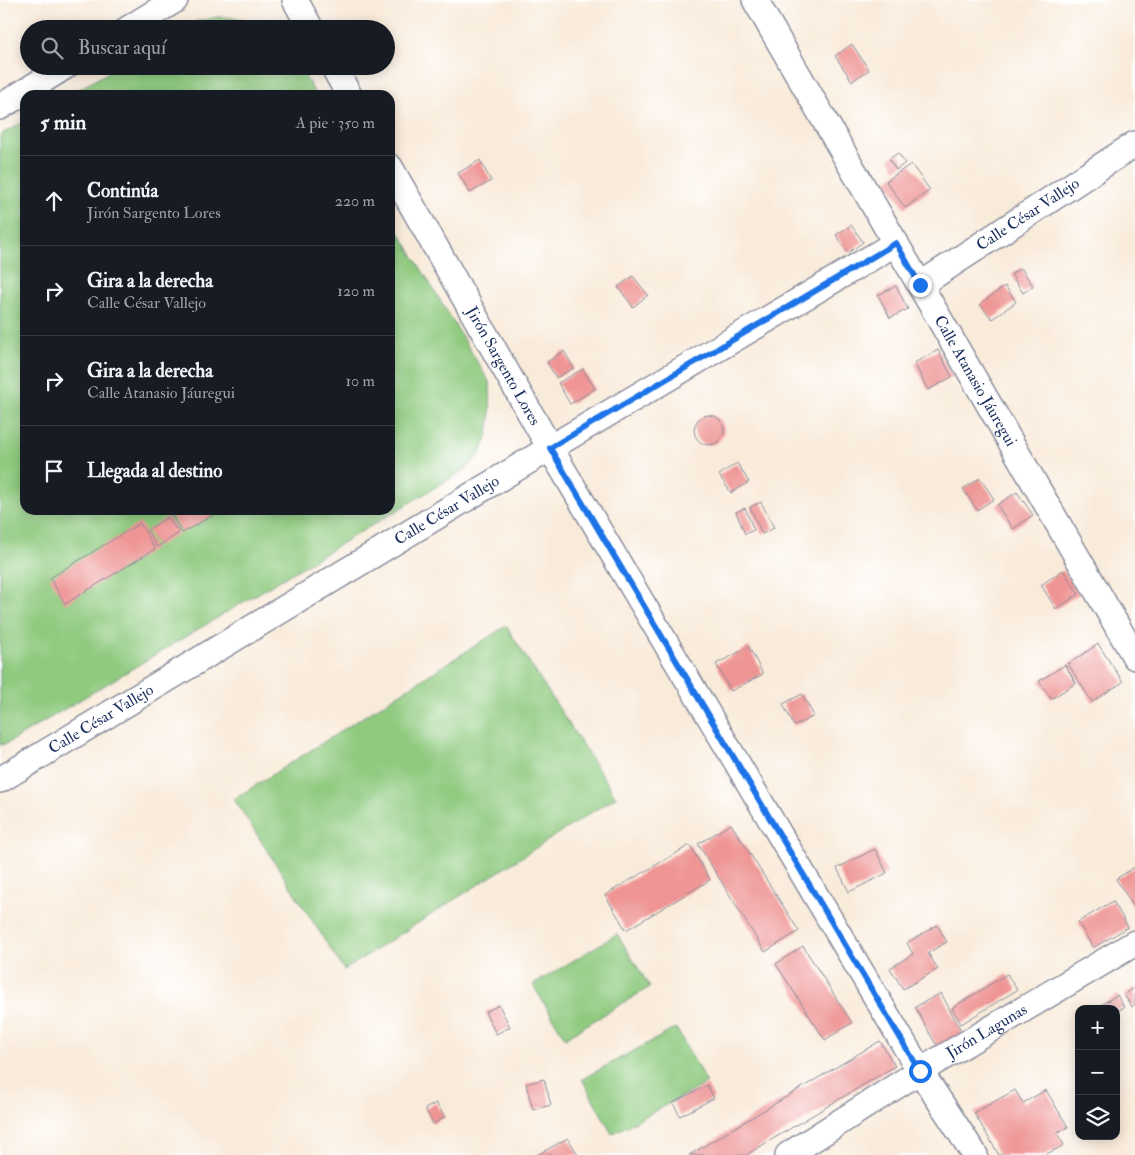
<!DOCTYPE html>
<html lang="es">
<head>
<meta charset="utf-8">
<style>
	:root { --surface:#171b24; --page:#20242c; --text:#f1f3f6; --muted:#9ea1a6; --line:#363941 }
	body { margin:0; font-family:"IM FELL Double Pica",serif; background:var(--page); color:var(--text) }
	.controls { position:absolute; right:15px; bottom:15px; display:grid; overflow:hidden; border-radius:10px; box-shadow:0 2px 12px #0003 }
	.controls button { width:45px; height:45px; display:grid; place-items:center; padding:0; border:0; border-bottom:1px solid var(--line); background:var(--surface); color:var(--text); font:25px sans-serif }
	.stop { position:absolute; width:15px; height:15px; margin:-11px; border:4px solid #1a73e8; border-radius:50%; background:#fff }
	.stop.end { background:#1a73e8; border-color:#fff; box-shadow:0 1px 5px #0008 }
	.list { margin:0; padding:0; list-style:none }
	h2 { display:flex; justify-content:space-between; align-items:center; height:65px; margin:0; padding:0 20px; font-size:21px }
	h2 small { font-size:16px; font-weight:400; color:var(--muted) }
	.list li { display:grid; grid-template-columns:32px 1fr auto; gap:15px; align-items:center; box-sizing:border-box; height:90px; padding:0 20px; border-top:1px solid var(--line) }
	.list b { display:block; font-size:19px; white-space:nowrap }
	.list p { margin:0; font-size:16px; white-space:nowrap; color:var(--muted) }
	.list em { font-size:16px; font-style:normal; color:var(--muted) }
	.icon { flex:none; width:28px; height:28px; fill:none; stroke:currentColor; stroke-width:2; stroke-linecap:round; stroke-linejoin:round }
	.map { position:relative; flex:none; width:1135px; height:1155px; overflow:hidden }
	.search { position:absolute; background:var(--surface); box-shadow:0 2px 12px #0003; left:20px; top:20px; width:375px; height:55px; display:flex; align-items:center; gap:12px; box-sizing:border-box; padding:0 18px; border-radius:28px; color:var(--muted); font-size:19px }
	.panel { position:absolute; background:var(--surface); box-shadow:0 2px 12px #0003; left:20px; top:90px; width:375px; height:425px; border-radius:15px }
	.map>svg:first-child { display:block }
	.green { fill:#8fca7f; stroke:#557c6e }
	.building { fill:#ef9595 }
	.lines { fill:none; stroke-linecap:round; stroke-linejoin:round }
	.minor-casing { stroke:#8a8d9c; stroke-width:28 }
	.minor { stroke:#fff; stroke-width:25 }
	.route { stroke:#1a73e8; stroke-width:6 }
	.labels { text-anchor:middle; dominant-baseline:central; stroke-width:4; stroke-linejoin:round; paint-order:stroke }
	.street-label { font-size:16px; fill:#1b2f5e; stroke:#fff }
</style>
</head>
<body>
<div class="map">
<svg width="1135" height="1155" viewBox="0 0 1135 1155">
	<rect width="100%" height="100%" fill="#fff"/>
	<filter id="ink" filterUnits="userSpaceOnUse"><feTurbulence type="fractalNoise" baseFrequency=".02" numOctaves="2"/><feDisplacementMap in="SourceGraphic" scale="10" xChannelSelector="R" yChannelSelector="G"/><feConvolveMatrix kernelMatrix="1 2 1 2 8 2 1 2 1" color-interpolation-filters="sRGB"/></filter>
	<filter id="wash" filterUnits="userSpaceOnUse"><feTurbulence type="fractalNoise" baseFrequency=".0096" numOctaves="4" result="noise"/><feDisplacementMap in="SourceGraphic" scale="20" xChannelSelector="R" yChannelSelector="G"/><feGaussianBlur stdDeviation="1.12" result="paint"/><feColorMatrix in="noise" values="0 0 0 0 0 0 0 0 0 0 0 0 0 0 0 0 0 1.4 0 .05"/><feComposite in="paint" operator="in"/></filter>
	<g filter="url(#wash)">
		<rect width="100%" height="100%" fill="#f9ebda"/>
		<!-- green -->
		<g class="green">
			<path d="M219,17l19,1 25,11h-79l13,-8z"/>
			<path d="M119,66h180l17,29h-247z"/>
			<path d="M25,121v389h365v-293l100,166c1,22 2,47 -8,67 -4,7 -11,13 -16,19l-458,274 -8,2v-610z"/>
			<path d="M506,626l110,171 -272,173 -110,-171z"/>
			<path d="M617,934l33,53 -85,51 -32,-53z"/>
			<path d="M676,1028l31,55 -95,51 -30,-55z"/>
		</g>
		<g id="blocks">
			<!-- building -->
			<g class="building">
				<path d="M852,44l17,26 -17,11 -17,-25z"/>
				<path d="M898,153l7,10 -9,7 -7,-11z"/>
				<path d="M480,160l11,21 -21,12 -12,-20z"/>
				<path d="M911,164l19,26 -25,18 -19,-27z"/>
				<path d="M851,225l12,17 -15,11 -12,-18z"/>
				<path d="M1021,268l12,18 -10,7 -12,-19z"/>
				<path d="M633,276l15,19 -15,12 -15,-20z"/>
				<path d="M896,286l12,23 -18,9 -12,-23z"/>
				<path d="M1005,286l11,16 -24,17 -12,-15z"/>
				<path d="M938,350l14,27 -24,13 -14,-27z"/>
				<path d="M564,351l10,17 -18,10 -9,-16z"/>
				<path d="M583,369l12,20 -25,15 -12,-21z"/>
				<circle cx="709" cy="430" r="15"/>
				<path d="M737,463l12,19 -18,11 -12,-18z"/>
				<path d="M980,478l14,21 -17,11 -14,-21z"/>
				<path d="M1017,492l16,23 -20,14 -16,-24z"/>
				<path d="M761,502l13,26 -12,6 -12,-27z"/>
				<path d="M745,508l9,22 -9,4 -9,-22z"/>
				<path d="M168,510h54l-40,23z"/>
				<path d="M168,517l11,16 -22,14 -10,-17z"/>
				<path d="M140,523l15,26 -90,55 -15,-26z"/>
				<path d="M1063,570l16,24 -23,15 -15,-24z"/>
				<path d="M1098,644l25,38 -31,20 -24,-38z"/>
				<path d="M749,647l14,27 -32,17 -15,-27z"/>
				<path d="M1065,665l11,18 -25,16 -12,-18z"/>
				<path d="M802,694l12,22 -20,10 -11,-22z"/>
				<path d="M731,824l68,107 -34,21 -67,-108z"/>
				<path d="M690,845l20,35 -84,50 -21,-35z"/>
				<path d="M875,849l12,24 -38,19 -12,-24z"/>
				<path d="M1135,867v42l-19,-30z"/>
				<path d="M1113,901l15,26 -35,21 -15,-26z"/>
				<path d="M937,925l10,17 -19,11 10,16 -35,20 -13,-21 23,-14 -6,-11z"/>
				<path d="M803,946l49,77 -27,17 -49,-76z"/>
				<path d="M1007,974l10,16 -56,34 -9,-16z"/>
				<path d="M1135,987v17l-3,3 -8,-12z"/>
				<path d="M941,993l22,41 -25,14 -23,-41z"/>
				<path d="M1117,995l7,12 -8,5v-3h-17l-1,-2z"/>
				<path d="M499,1005l11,22 -14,7 -11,-22z"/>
				<path d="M880,1041l15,25 -149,89h-57z"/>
				<path d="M544,1079l7,26 -18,5 -7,-26z"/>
				<path d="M707,1085l7,13 -34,18 -7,-13z"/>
				<path d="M1015,1090l8,13 23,-13 22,37 -11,6 7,12 -19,10h-46l-25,-42z"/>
				<path d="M436,1103l9,14 -12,7 -8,-15z"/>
				<path d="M568,1138l10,17h-41z"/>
			</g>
		</g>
	</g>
	<g filter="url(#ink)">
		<use href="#blocks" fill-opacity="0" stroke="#8a8d9c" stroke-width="1"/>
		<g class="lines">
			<defs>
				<g id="minor">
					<path d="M295,0l16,29"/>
					<path id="s1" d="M755,0l380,657"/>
					<path d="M128,29l47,-29"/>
					<path d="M333,66l16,29"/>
					<path d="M0,107l66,-41"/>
					<path id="s2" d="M390,167l160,281 370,623 55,84"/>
					<path id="s3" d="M920,285l215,-141"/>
					<path id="s4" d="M0,780l550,-332 346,-205"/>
					<path id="s5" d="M788,1155l132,-84 215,-128"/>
				</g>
			</defs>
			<!-- minor casing -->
			<use href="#minor" class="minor-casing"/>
			<!-- minor -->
			<use href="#minor" class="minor"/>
		</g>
	</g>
	<g class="lines" filter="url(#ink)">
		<!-- route -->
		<path class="route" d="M920,1071l-370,-623 346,-205 24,42"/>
	</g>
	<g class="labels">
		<!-- street labels -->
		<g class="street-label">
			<text stroke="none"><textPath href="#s3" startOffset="129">Calle César Vallejo</textPath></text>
			<text stroke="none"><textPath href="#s2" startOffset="229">Jirón Sargento Lores</textPath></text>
			<text stroke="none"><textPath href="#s1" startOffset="440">Calle Atanasio Jáuregui</textPath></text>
			<text stroke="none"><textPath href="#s4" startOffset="522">Calle César Vallejo</textPath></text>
			<text stroke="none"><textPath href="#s4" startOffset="118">Calle César Vallejo</textPath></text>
			<text stroke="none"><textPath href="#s5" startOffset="234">Jirón Lagunas</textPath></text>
		</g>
	</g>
</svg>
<div class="controls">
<button>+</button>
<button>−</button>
<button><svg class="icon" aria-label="layers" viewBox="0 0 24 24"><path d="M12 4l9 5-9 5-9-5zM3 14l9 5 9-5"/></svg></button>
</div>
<div class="stop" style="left:920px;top:1071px"></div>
<div class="stop end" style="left:920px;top:285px"></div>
<div class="search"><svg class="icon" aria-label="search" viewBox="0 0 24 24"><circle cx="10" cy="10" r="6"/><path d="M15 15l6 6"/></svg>Buscar aquí</div>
<section class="panel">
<h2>5 min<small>A pie · 350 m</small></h2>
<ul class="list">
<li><svg class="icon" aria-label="ahead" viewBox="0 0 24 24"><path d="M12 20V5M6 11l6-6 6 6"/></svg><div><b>Continúa</b><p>Jirón Sargento Lores</p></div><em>220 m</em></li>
<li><svg class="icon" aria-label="right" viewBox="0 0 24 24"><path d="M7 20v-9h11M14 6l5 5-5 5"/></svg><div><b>Gira a la derecha</b><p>Calle César Vallejo</p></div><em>120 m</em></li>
<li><svg class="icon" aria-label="right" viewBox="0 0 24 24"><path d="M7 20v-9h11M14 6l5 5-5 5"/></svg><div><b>Gira a la derecha</b><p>Calle Atanasio Jáuregui</p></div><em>10 m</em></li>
<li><svg class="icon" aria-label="arrive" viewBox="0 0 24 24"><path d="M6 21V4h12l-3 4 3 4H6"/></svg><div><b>Llegada al destino</b></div></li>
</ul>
</section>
</div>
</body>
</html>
